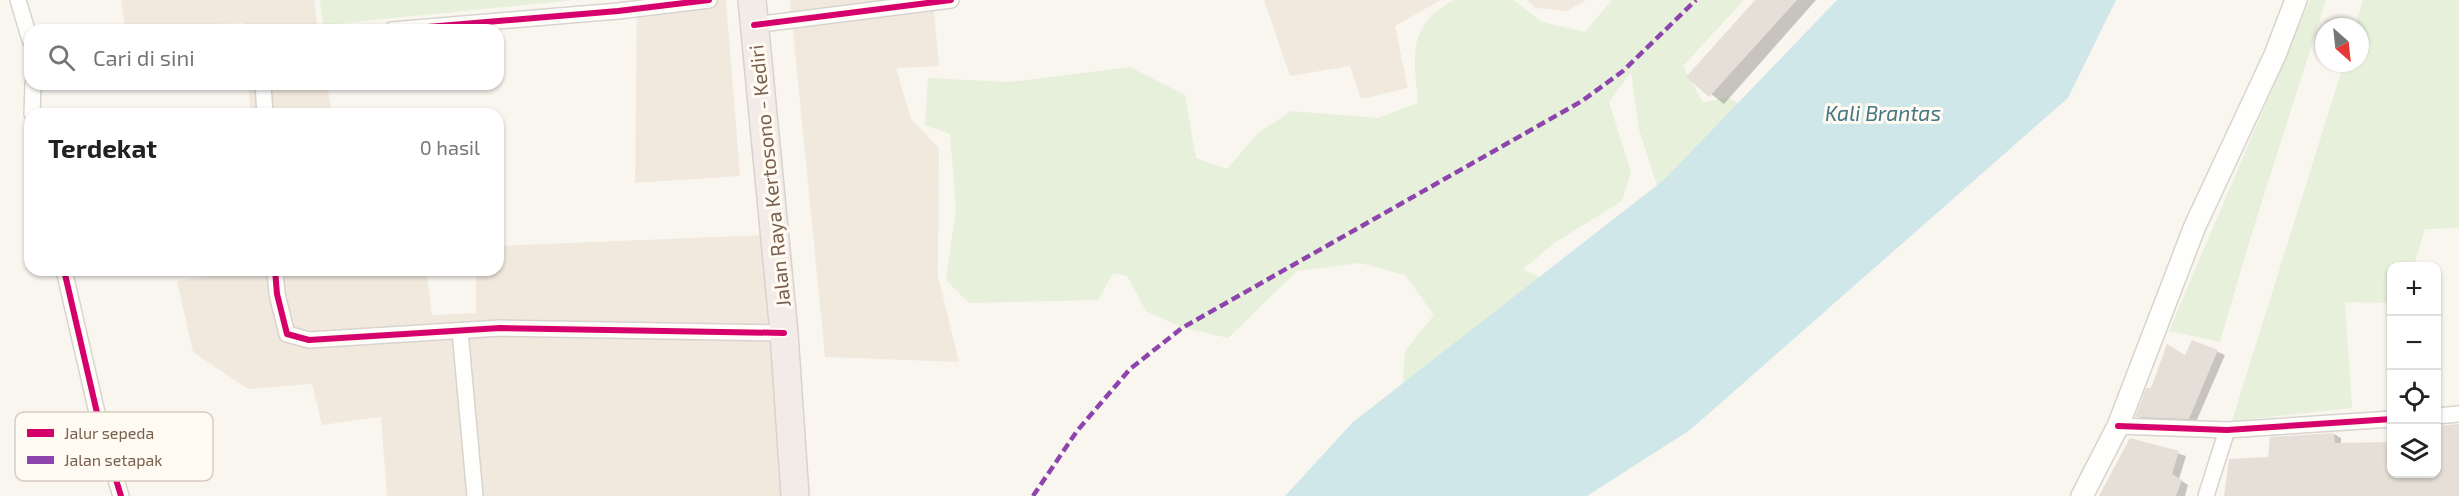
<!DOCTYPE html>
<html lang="id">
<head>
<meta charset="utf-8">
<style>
	:root { --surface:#fff; --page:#f2f2f2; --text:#222; --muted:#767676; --line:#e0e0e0 }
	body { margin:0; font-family:"Exo 2",sans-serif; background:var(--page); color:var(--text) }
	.controls { position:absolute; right:18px; bottom:18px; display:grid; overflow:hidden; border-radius:12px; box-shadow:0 2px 4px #0004 }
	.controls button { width:54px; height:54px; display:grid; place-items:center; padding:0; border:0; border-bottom:2px solid var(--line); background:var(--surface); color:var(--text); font:30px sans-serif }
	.compass { position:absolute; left:2315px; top:18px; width:54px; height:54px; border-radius:50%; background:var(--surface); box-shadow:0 2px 4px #0004; rotate:153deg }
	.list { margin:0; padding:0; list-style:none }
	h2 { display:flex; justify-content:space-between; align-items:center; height:78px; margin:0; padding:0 24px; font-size:26px }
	h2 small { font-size:20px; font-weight:400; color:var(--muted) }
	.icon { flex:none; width:33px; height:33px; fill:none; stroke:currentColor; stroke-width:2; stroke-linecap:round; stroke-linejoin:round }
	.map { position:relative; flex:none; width:2459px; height:496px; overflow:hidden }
	.search { position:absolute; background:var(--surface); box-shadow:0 2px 4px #0004; left:24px; top:24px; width:480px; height:66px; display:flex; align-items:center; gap:15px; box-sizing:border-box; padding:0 21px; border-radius:18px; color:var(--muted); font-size:22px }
	.panel { position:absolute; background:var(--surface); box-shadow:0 2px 4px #0004; left:24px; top:108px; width:480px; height:168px; border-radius:18px }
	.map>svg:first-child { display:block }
	.residential { fill:#f2e9de }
	.green { fill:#e6f0db }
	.water { fill:#d0e7ea }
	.shadow { fill:#0003 }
	.building { fill:#e6dfd7 }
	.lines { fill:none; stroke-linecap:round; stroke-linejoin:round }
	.street-casing { stroke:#d9d3cd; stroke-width:18 }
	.secondary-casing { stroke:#d9d3cb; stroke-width:24 }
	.highway-casing { stroke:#dad2cc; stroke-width:30 }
	.street { stroke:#fefefd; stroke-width:15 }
	.secondary { stroke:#fefefd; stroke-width:21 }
	.highway { stroke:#f2ebe7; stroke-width:27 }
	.quiet { stroke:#8e44ad; stroke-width:4.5; stroke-dasharray:9 4.5; stroke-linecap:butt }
	.cycleway-casing { stroke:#fffbf3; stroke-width:10 }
	.cycleway { stroke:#d6006c; stroke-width:6 }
	.labels { text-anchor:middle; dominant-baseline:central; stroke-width:6; stroke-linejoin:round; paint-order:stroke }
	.street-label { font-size:20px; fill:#795f4d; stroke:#fffbf3 }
	.water-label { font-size:21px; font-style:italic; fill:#437785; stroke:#fffbf3 }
	.key { fill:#fffbf3; stroke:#d7ccc1; stroke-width:1.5 }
	.key-label { font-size:16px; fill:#795f4d }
</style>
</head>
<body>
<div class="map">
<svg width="2459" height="496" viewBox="0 0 2459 496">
	<rect width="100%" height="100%" fill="#f9f6f0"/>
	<!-- residential -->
	<g class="residential">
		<path d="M121,0h193l4,30h-74l-1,-7 -118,4z"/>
		<path d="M637,0h89l14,176 -105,7z"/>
		<path d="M790,0h143l6,66 -43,2 15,51 28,29 -1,128 21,86 -134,-5z"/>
		<path d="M1264,0h177l-46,26 13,62 -47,11 -11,-33 -60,10z"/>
		<path d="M1527,0h59l-19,11 -31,-3z"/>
		<path d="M248,84h79l5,30h-81z"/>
		<path d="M764,235l22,261h-399l-6,-79 -59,8 -10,-41 -64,5 -55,-37 -16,-71 73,-11h176l6,45 44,-2v-43h22v-24z"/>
	</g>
	<!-- green -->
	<g class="green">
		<path d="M320,0h256l-253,25z"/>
		<path d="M1454,0h59l29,22 43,10 27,-32h132l-61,66 20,37 24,-6 36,19 -98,95 -26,-82 -8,-57 -22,30 22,70 -9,29 -66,41 -33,27 46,23 -167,106 3,-47 29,-36 -29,-40 -45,-12 -63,8 -69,67 -47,-11 -35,-16 -19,-35 -14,-3 -15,27 -129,3 -23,-23 10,-71 -6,-75 -25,-9 3,-47 81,4 121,-15 55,28 11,63 31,11 29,-34 35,-24 87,7 40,-15c-4,-46 -12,-77 36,-103z"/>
		<path d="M2310,0h16l-76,239 -30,103 -51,-11z"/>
		<path d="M2363,0h96v228l-34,1 -11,37h-22l-1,37 -46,-1 7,106 -120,13 112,-358h16v-36h-5z"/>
	</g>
	<!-- water -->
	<path class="water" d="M1837,0h279l-48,98 -378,332 -103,66h-302l68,-74 312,-243z"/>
	<!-- shadow -->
	<g class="shadow">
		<path d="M1757,0h59l-92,104 -35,-27z"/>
		<path d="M2193,342l32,13 -29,67 -52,-2 -7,-4 15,-26 34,-33z"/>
		<path d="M2459,425v71h-234l44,-37 65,-25 7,4v7l51,-2v31h44z"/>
		<path d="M2131,439l55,17 -7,23 9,6 -3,11h-84z"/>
	</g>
	<!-- building -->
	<g class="building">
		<path d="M1755,0h42l-88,97 -23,-20z"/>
		<path d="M2192,340l26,10 -29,69 -54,-2 11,-29h5l16,-44 18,11z"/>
		<path d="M2459,424v72h-235l5,-37 39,-2 2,-20 64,-4 1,10 56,-1v32h45v-48z"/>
		<path d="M2130,438l49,13 -7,23 10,6 -6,16h-77z"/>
	</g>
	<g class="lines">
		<defs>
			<g id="street">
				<path d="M18,0l12,40"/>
				<path d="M754,25l197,-25"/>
				<path d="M392,30l226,-19 91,-11"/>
				<path d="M263,84l2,30"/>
				<path d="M32,114l1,-30"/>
				<path d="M64,270l37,160 20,66"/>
				<path d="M275,270l2,24 10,40 22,6 191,-12 284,5"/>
				<path d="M460,331l15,165"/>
				<path d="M2436,416l23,-2"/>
				<path d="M2118,426l109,4 165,-11"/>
				<path d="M2206,496l21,-66"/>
			</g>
			<path id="secondary" d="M2082,496l36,-70 77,-200 80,-171 21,-55"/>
			<path id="highway" d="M752,0l32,333 11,163"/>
		</defs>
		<!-- street casing -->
		<use href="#street" class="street-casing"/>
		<!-- secondary casing -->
		<use href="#secondary" class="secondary-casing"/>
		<!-- highway casing -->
		<use href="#highway" class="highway-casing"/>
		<!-- street -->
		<use href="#street" class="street"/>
		<!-- secondary -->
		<use href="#secondary" class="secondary"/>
		<!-- highway -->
		<use href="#highway" class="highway"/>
		<!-- quiet -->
		<path class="quiet" d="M1033,496l44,-65 53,-62 52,-41 400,-227 41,-30 73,-71"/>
		<defs>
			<g id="cycleway">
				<path d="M754,25l197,-25"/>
				<path d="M392,30l226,-19 91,-11"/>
				<path d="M64,270l37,160 20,66"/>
				<path d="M275,270l2,24 10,40 22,6 191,-12 284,5"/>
				<path d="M2118,426l109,4 165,-11"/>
			</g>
		</defs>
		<!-- cycleway casing -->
		<use href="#cycleway" class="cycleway-casing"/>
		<!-- cycleway -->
		<use href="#cycleway" class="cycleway"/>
	</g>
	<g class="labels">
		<!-- street labels -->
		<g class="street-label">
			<text transform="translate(769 176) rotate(-96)">Jalan Raya Kertosono - Kediri</text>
		</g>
		<!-- water labels -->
		<g class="water-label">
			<text x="1883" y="112">Kali Brantas</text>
		</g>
	</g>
	<!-- legend -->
	<rect x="15" y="412" width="198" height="69" rx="9" class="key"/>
	<rect x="27" y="429" width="27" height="8" fill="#d6006c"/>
	<rect x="27" y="456" width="27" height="8" fill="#8e44ad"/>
	<g class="key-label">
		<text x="64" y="439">Jalur sepeda</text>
		<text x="64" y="466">Jalan setapak</text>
	</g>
</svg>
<div class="controls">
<button>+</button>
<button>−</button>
<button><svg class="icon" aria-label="locate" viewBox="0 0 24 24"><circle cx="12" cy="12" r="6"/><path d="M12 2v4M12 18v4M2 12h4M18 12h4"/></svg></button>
<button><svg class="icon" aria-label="layers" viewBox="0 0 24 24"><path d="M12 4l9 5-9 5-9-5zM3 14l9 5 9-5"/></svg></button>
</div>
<svg class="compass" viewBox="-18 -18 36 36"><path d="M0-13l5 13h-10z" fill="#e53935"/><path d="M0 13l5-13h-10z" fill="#767676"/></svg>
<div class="search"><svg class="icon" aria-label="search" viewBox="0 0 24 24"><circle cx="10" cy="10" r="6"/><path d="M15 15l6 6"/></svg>Cari di sini</div>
<section class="panel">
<h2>Terdekat<small>0 hasil</small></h2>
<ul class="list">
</ul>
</section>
</div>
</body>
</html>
